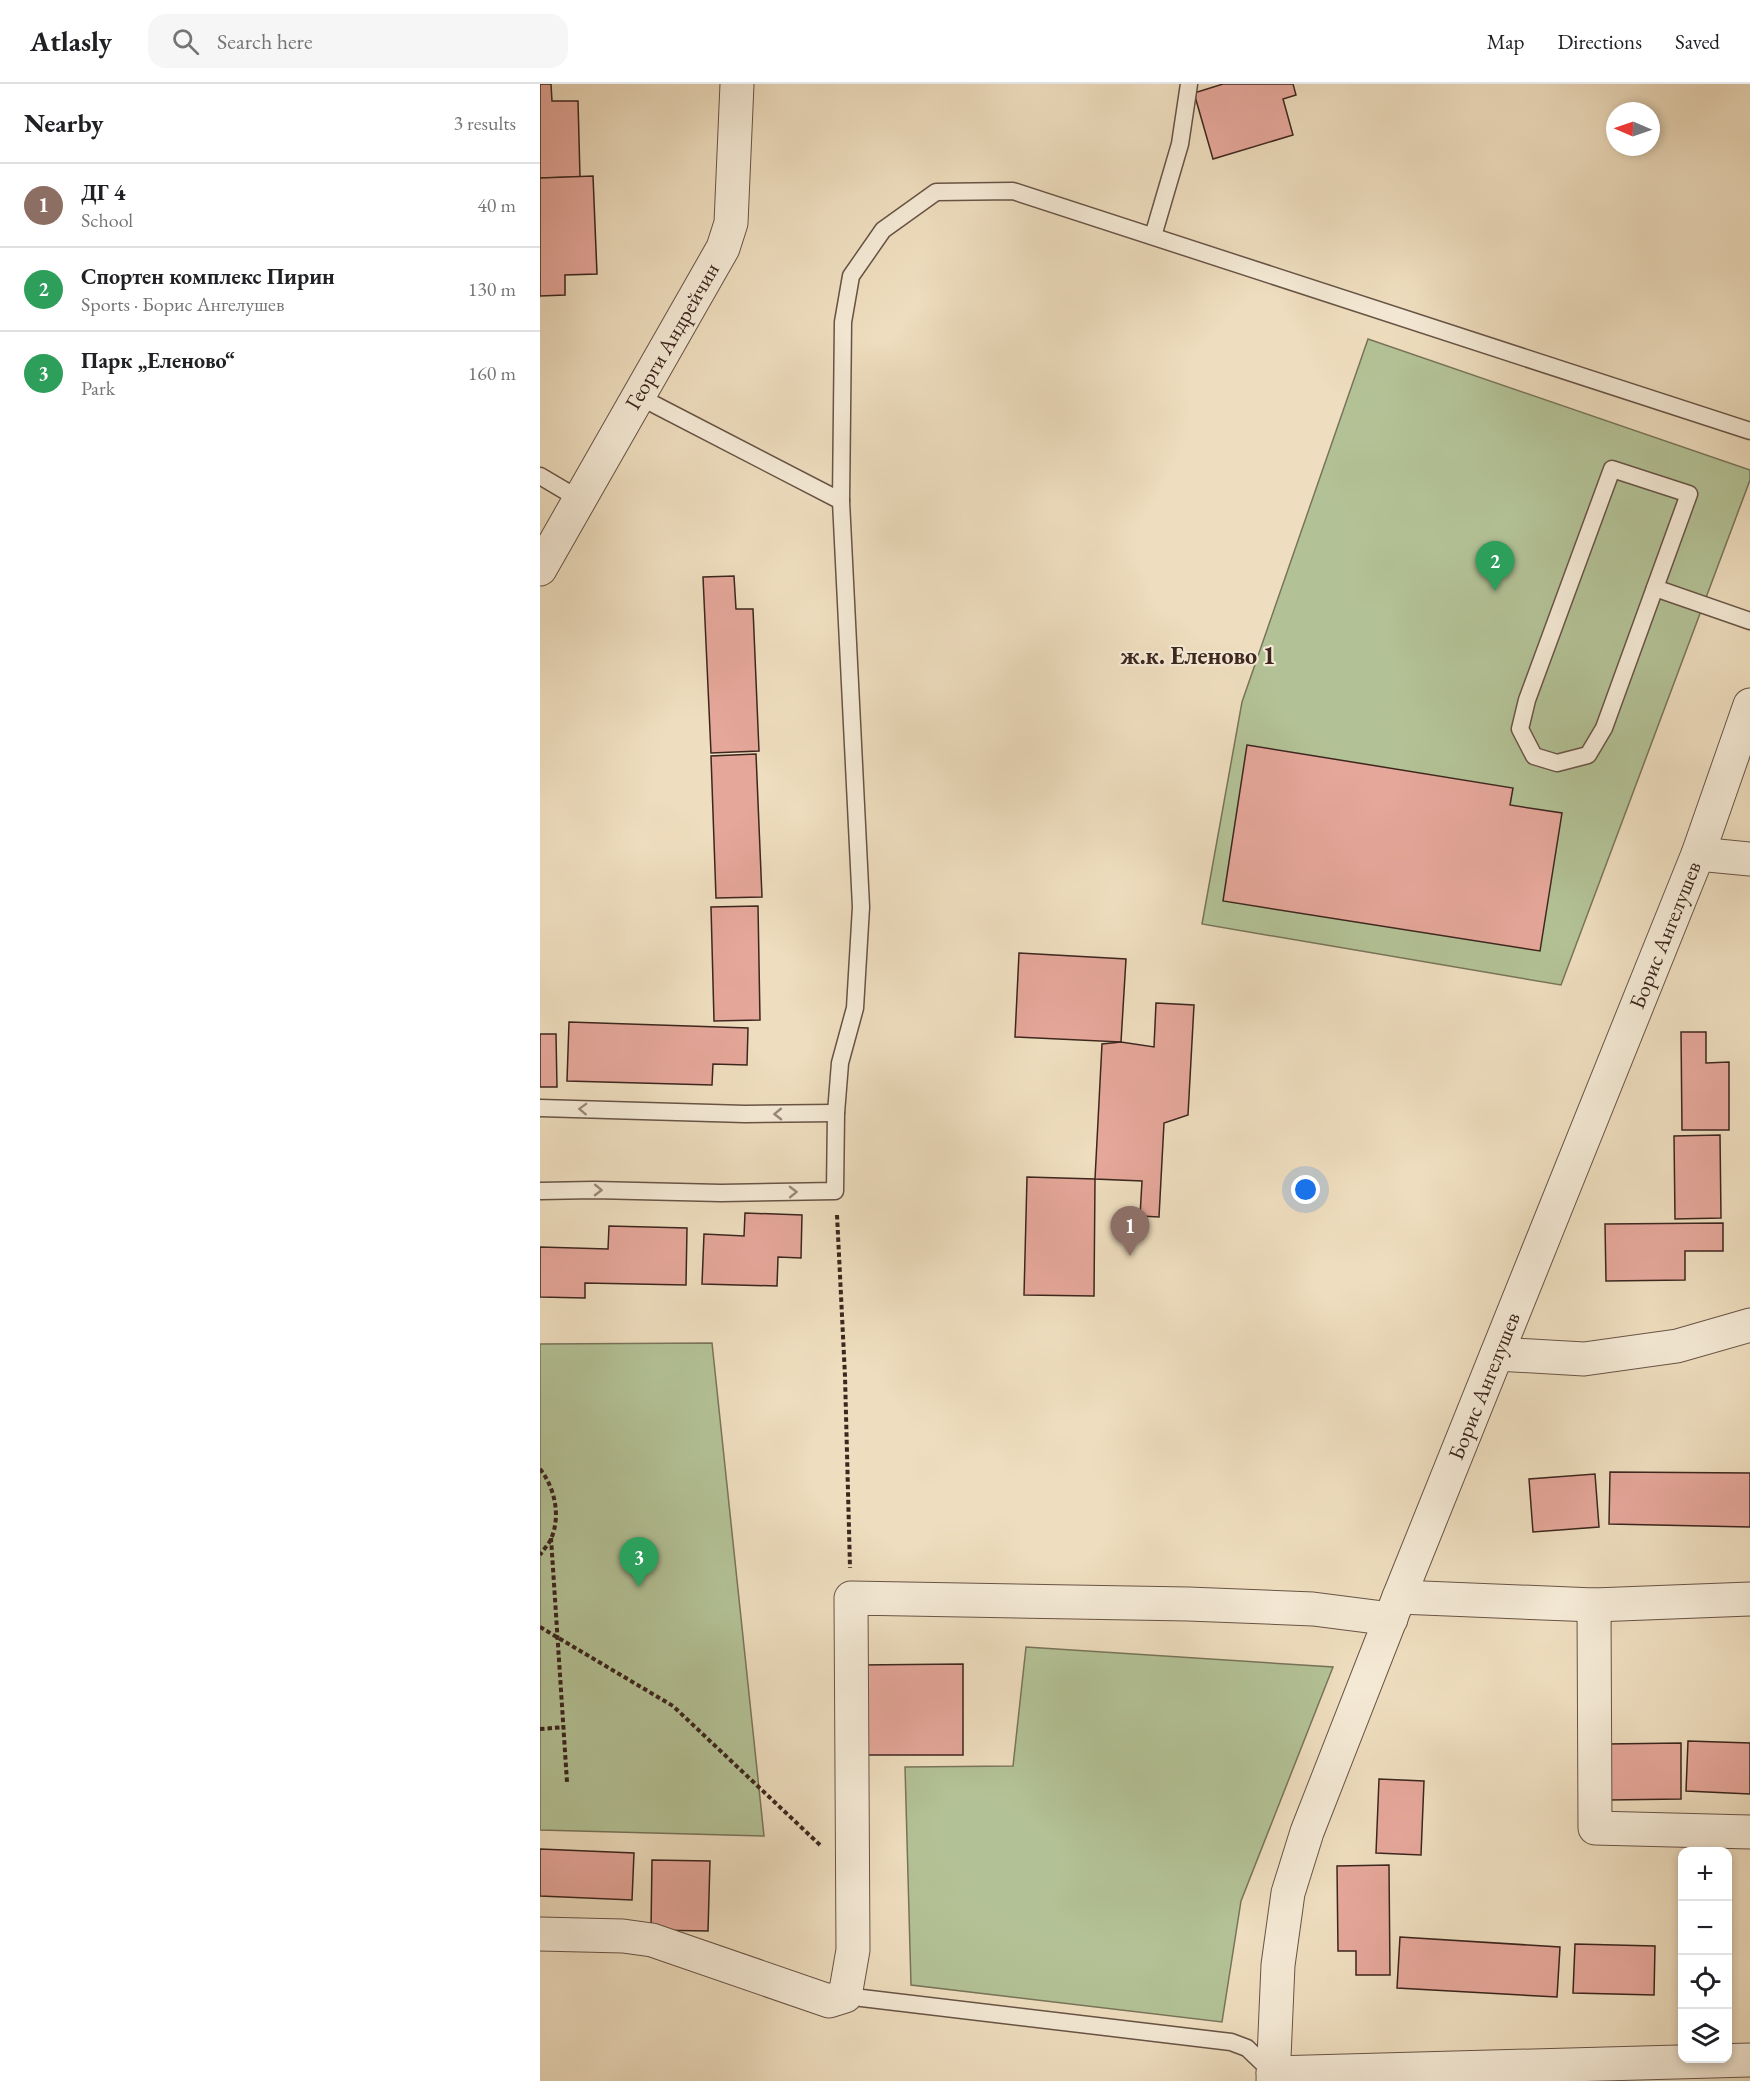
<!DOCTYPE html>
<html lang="en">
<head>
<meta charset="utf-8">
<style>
	:root { --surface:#fff; --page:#f6f6f6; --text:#202124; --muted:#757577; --line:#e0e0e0; --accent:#db2777 }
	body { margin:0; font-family:"EB Garamond",serif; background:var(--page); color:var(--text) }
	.controls { position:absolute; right:18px; bottom:18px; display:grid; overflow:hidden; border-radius:12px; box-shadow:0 3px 9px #0003 }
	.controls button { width:54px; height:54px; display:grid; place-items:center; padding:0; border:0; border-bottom:2px solid var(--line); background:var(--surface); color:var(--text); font:30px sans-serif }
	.compass { position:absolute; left:1066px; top:18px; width:54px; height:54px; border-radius:50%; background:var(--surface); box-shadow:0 3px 9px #0003; rotate:272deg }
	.you { position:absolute; left:766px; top:1106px; width:21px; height:21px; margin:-15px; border:4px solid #fff; border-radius:50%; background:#1a73e8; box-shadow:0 0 0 9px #1a73e833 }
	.badge { display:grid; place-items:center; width:39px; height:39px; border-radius:50%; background:var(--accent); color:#fff; font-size:20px; font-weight:700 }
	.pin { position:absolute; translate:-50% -50px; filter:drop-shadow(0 2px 3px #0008) }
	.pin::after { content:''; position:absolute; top:32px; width:21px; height:18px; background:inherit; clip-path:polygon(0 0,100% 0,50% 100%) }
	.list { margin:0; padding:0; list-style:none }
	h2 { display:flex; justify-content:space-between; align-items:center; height:78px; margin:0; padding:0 24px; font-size:26px }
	h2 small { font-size:20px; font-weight:400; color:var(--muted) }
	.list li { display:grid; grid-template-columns:39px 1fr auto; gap:18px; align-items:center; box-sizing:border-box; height:84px; padding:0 24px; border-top:2px solid var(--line) }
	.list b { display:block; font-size:22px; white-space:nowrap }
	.list p { margin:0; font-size:20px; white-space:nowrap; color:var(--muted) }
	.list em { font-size:20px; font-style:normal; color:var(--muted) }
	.icon { flex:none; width:33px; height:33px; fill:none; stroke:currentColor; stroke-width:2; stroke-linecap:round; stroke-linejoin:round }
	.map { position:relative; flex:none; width:1210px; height:1997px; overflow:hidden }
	header { display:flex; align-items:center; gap:36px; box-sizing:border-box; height:84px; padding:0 30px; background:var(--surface); border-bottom:2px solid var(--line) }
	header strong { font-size:28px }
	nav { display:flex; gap:33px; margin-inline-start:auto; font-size:21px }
	.search { width:420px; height:54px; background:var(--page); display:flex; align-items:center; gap:15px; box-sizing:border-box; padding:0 21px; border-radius:18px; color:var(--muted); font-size:22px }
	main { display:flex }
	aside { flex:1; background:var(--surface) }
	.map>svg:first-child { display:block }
	.green { fill:#b3c296; stroke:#78745a; stroke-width:1.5 }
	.building { fill:#e5a79a; stroke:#3c261e; stroke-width:1.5 }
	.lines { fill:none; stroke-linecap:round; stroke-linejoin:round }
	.service-casing { stroke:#685446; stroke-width:19 }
	.minor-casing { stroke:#685446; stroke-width:35 }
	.tertiary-casing { stroke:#685446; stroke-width:35 }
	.path { stroke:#3c261e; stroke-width:4; stroke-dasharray:4.5 3; stroke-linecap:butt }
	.service { stroke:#f4e9d5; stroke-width:16 }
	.minor { stroke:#f4e9d5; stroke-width:33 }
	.tertiary { stroke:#f4e9d5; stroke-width:33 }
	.oneway { stroke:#98887a }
	.labels { text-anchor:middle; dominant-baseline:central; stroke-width:4.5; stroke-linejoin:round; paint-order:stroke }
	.street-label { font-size:22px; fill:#3c261e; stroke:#f4e9d5 }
	.neighbourhood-label { font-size:24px; font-weight:bold; fill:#3c261e; stroke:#f4e9d5 }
</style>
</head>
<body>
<header>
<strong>Atlasly</strong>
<div class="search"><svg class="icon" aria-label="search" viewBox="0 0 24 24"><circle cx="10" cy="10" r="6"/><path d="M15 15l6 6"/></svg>Search here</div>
<nav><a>Map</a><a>Directions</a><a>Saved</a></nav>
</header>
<main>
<aside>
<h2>Nearby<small>3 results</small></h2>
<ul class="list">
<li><span class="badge" style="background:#8d6e63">1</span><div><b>ДГ 4</b><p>School</p></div><em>40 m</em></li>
<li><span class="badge" style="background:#2e9e5b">2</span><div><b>Спортен комплекс Пирин</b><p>Sports · Борис Ангелушев</p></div><em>130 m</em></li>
<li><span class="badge" style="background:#2e9e5b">3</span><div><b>Парк „Еленово“</b><p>Park</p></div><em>160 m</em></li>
</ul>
</aside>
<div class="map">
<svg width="1210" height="1997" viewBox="0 0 1210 1997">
	<rect width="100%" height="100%" fill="#eeddbe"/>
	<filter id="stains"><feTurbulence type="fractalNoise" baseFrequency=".00333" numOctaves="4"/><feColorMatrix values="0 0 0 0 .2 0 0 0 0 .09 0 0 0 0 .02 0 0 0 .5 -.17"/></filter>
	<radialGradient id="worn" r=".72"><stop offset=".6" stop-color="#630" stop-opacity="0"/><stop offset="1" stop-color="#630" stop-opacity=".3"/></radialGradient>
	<!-- green -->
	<g class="green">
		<path d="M828,255l382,131v10l-189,505 -359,-61 40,-222z"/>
		<path d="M172,1259l52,493 -224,-6v-486z"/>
		<path d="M486,1563l307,20 -92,234 -19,121 -311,-37 -6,-218 108,-1z"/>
	</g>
	<!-- building -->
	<g class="building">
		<path d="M0,0h11l1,17h26l2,76 -40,1z"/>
		<path d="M683,0h70l3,11 -13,4 10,36 -80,24 -19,-66z"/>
		<path d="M53,92l4,98 -32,1v20l-25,1v-118z"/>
		<path d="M194,492l2,33h17l6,142 -48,2 -8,-176z"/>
		<path d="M707,661l266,43 -3,17 52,8 -22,138 -317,-50z"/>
		<path d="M216,670l6,143 -46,1 -5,-142z"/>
		<path d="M218,822l2,114 -46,1 -3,-114z"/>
		<path d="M479,869l107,6 -5,83 -106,-5z"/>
		<path d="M616,919l38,2 -6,110 -24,8 -5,94 -19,-1 2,-35 -47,-2 7,-135 19,-2 33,5z"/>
		<path d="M29,938l179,6 -1,37 -34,-1 -1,21 -145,-4z"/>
		<path d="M1141,948h25v31l23,-1v68h-47z"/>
		<path d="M0,950h16l1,53h-17z"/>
		<path d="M1180,1051l1,83 -46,1 -1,-83z"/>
		<path d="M487,1093l68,2 -1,117 -70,-1z"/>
		<path d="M205,1129l57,2 -1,43 -23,-1 -1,29 -75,-2 2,-50 40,2z"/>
		<path d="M1183,1139v28h-38v29l-79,1 -1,-57z"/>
		<path d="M69,1142l78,2 -1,57 -101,-2v15l-45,-1v-50l68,2z"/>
		<path d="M1070,1388l140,1v54l-141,-3z"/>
		<path d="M1055,1390l4,53 -66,5 -4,-53z"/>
		<path d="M423,1580v91h-104l-1,-90z"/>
		<path d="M1148,1657l62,2v51l-64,-3z"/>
		<path d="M1141,1659v56l-73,1 -1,-56z"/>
		<path d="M839,1695l45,2 -3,74 -45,-2z"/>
		<path d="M0,1765l94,4 -2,47 -92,-4z"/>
		<path d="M112,1776l58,1 -2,70 -57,-1z"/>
		<path d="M849,1781l1,110h-34v-24h-18l-1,-85z"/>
		<path d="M860,1853l160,10 -3,50 -160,-9z"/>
		<path d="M1035,1860l80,2 -1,49 -81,-2z"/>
	</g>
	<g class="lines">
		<defs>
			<g id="service">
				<path d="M613,152l27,-92 9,-60"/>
				<path d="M1072,385l77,25 -85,234 -16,27 -31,8 -23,-7 -14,-27 7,-29z"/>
				<path d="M0,392l39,23"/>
				<path d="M301,417l2,-179 8,-46 32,-46 53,-38 77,-1 737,240"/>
				<path d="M1115,504l95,33"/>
				<path d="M0,1024l205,6 91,-1"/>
				<path d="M0,1107l54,-1 127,3 114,-2 1,-78 4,-50 15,-55 6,-101 -20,-406 -203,-105"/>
				<path d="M305,1912l386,46 16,6 26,25"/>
			</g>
			<g id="minor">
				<path d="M1158,770l52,5"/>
				<path d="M957,1270l87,5 93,-13 73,-21"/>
				<path d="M859,1513l195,8 156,-6"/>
				<path d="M1054,1521l1,223 155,4"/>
				<path d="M0,1850l83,2 29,4 177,61 16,-5 8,-46 -2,-352 337,6 125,5 78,10"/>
				<path d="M733,1989l477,-13"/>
			</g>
			<g id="tertiary">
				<path d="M0,485l183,-321 8,-25 6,-139"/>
				<path d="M733,1997l5,-116 10,-72 19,-61 92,-235 299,-743 52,-149"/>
			</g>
		</defs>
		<!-- service casing -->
		<use href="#service" class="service-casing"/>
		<!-- minor casing -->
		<use href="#minor" class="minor-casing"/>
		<!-- tertiary casing -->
		<use href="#tertiary" class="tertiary-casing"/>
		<!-- path -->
		<g class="path">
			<path d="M297,1131l8,161 5,192"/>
			<path d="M0,1385c15,19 21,47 11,70 -2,5 -8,11 -11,16"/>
			<path d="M11,1454l16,244"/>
			<path d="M0,1543l133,79 147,139"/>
			<path d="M0,1645l25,-2"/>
		</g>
		<!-- service -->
		<use href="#service" class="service"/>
		<!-- minor -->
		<use href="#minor" class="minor"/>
		<!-- tertiary -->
		<use href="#tertiary" class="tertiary"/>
	</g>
	<!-- one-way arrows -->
	<defs><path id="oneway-chevron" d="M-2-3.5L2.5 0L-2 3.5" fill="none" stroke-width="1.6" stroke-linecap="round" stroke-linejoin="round" transform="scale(1.5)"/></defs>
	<g class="oneway">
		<use href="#oneway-chevron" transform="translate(43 1025) rotate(-178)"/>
		<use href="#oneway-chevron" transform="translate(238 1030) rotate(179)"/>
		<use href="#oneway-chevron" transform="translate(58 1106) rotate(1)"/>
		<use href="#oneway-chevron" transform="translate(253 1108) rotate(-1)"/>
	</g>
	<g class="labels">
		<!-- street labels -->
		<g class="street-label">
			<text transform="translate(132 252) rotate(-60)">Георги Андрейчин</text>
			<text transform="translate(1125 851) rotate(-68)">Борис Ангелушев</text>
			<text transform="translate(944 1302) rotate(-68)">Борис Ангелушев</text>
		</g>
		<!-- neighbourhood labels -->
		<g class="neighbourhood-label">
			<text x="658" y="571">ж.к. Еленово 1</text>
		</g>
	</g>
	<rect width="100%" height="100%" filter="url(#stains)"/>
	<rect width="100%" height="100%" fill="url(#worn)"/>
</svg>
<div class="controls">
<button>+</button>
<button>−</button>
<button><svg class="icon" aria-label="locate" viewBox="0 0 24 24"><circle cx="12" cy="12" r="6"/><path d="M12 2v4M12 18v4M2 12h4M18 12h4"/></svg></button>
<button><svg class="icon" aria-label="layers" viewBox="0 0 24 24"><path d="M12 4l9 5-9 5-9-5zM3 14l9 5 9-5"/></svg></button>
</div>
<svg class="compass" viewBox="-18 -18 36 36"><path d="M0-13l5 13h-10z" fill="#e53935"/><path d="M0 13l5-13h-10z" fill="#757577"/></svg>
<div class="you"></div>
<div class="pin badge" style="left:590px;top:1172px;background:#8d6e63">1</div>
<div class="pin badge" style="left:955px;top:507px;background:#2e9e5b">2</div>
<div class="pin badge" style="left:99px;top:1503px;background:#2e9e5b">3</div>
</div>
</main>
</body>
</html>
